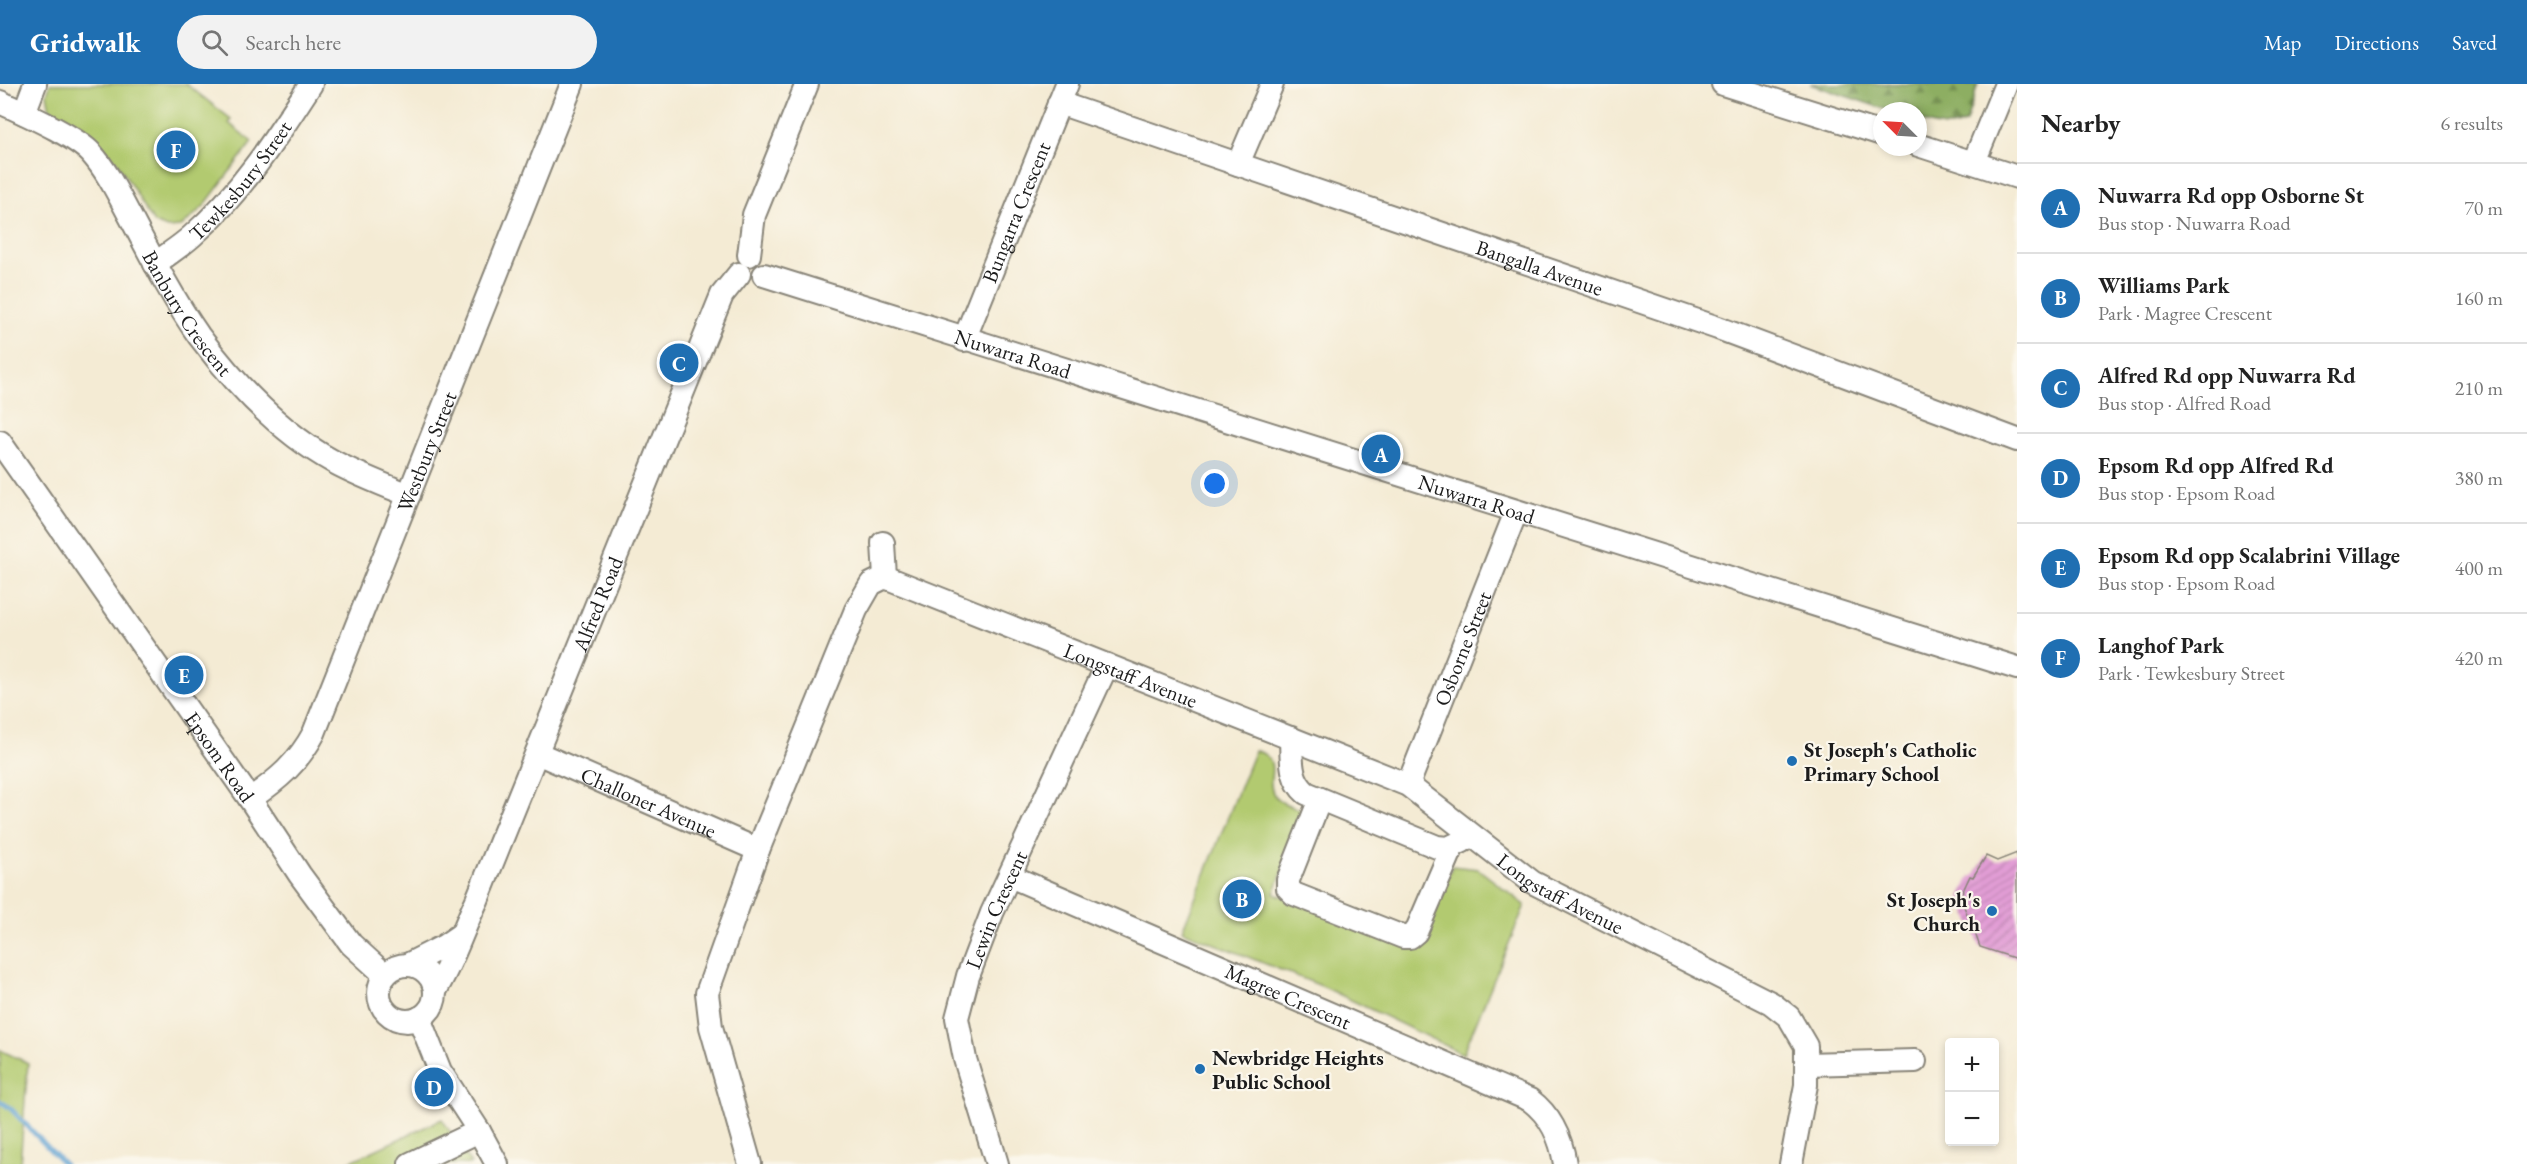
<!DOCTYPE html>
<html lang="en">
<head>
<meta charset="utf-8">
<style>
	:root { --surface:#fff; --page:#f2f2f2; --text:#222; --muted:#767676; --line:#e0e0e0; --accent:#1f6fb2 }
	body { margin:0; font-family:"EB Garamond",serif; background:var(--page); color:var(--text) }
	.controls { position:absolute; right:18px; bottom:18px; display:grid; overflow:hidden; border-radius:6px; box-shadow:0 3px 9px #0003 }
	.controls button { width:54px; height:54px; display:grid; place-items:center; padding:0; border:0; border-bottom:2px solid var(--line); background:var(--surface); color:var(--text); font:30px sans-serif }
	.compass { position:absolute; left:1873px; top:18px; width:54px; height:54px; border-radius:50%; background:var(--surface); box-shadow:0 3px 9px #0003; rotate:294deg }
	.you { position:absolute; left:1215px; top:400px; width:21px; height:21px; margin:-15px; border:4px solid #fff; border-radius:50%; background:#1a73e8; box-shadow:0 0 0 9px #1a73e833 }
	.badge { display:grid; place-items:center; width:39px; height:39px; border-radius:50%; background:var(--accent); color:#fff; font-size:20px; font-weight:700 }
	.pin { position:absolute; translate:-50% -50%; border:3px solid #fff; box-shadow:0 2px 6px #0006 }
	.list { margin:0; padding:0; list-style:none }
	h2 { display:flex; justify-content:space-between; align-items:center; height:78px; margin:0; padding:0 24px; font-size:26px }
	h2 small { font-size:20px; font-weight:400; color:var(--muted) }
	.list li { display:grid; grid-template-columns:39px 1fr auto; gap:18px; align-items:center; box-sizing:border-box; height:90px; padding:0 24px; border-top:2px solid var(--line) }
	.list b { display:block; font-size:22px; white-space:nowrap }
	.list p { margin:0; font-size:20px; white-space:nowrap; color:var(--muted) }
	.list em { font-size:20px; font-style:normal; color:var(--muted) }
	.icon { flex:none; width:33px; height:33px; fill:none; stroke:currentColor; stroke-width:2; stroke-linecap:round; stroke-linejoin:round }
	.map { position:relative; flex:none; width:2017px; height:1080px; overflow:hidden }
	header { display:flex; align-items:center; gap:36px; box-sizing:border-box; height:84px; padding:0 30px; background:var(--accent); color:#fff }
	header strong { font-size:28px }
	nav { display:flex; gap:33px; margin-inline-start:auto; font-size:21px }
	.search { width:420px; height:54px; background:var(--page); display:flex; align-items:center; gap:15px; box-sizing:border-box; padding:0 21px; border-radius:33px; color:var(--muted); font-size:22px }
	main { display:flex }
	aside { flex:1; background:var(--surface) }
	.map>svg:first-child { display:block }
	.forest { fill:url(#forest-firs); stroke:#54653f; stroke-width:1.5 }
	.green { fill:#b2ca70; stroke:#677346; stroke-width:1.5 }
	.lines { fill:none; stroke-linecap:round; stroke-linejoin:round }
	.stream { stroke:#5da0d1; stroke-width:5 }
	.building { fill:url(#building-hatch) }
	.minor-casing { stroke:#888478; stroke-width:26 }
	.minor { stroke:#fff; stroke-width:22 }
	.poi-dot { fill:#1f6fb2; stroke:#fbf7ec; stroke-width:2 }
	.labels { text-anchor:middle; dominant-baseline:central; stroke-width:4.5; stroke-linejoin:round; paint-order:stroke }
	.street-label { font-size:21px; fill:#1c1c1c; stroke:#fbf7ec }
	.poi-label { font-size:21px; font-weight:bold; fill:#1c1c1c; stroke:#fbf7ec; text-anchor:start }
</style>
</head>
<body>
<header>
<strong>Gridwalk</strong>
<div class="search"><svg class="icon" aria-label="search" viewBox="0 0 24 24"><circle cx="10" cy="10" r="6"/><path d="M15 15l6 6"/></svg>Search here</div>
<nav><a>Map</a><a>Directions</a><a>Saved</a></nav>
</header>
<main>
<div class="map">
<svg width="2017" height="1080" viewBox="0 0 2017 1080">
	<defs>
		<pattern id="forest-firs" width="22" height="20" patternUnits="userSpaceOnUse" patternTransform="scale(1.5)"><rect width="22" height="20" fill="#8dae62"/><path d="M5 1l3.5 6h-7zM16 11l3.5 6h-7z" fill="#728d50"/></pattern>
		<pattern id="building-hatch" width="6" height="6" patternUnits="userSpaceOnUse" patternTransform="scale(1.5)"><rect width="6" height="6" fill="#e29dd5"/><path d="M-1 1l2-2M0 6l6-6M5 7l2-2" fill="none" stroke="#c187b6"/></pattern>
	</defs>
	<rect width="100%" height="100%" fill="#fbf7ec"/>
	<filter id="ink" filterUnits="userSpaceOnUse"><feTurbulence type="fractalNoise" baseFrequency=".0167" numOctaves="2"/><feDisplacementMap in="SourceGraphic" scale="12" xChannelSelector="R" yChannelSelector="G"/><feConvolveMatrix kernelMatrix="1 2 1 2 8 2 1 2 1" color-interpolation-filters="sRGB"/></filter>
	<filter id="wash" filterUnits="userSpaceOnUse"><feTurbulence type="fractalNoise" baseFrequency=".008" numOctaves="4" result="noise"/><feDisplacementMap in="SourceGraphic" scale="24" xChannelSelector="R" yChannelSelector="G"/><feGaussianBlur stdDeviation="1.35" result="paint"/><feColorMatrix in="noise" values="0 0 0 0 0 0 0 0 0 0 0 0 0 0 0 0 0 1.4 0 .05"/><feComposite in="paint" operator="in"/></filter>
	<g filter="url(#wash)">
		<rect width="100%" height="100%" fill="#f4ebd4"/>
		<!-- forest -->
		<path class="forest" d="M1810,0h168l-12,38c-17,9 -30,4 -48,-2v-9h-28z"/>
		<!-- green -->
		<g class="green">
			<path d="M50,0h136l45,35 -2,4 23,19 -48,64 -23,21 -14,1 -13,-5 -37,-61 -18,-19 -14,-13 -35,-20 -3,-16z"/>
			<path d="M1255,666c29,10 10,27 18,43 5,11 23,14 33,19l-32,81 137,55 6,-2 5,-5 30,-75 26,3 47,36 -62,149 -139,-67 -142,-56z"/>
			<path d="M0,966l28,13 -8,101h-20z"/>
			<path d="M442,1035l29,45h-126z"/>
		</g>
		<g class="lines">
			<!-- stream -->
			<path class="stream" d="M0,1017l10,7 54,56"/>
		</g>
		<g id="blocks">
			<!-- building -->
			<path class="building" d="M2017,769v106l-37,-12 -5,-14 -5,-2 2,-5 -12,-29 10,-21 3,1 13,-21 11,5z"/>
		</g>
	</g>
	<g filter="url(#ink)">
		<use href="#blocks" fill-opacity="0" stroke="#888478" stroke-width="1.5"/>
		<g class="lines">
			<defs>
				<g id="minor">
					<path d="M1723,0l159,50"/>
					<path id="s1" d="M0,18c23,11 74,33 91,51 17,19 28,43 40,65 21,40 42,81 68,118 36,48 82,97 135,126 24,13 50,23 75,33"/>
					<path id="s2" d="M1059,19l659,225 299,112"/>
					<path d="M24,29l11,-29"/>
					<path d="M1918,61l99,32"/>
					<path d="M1974,78l32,-78"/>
					<path d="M1238,80l34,-80"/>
					<path d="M749,171l5,-40 53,-131"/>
					<path id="s3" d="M155,180c13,-10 26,-18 37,-28 49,-43 84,-98 119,-152"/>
					<path id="s4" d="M764,191l1253,393"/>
					<path id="s5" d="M964,256l103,-256"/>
					<path id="s6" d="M0,358l250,357 50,76 51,69 34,31"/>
					<path d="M883,459l2,34"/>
					<path d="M1291,654c1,21 -2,40 15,55l131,54 11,1 15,-7"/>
					<path id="s7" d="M537,669l221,97"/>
					<path id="s8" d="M1408,701l108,-273"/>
					<path id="s9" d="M250,715c28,-19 48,-36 64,-66l258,-649"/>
					<path d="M1320,715l-32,81v8l6,6 109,43h7l6,-5 37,-86"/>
					<path id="s10" d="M1010,792l520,224c21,16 31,37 35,64"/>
					<path d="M407,881l37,-19 16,-11"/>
					<circle cx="407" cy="909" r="28"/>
					<path id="s11" d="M435,907c18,-29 27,-60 42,-91l245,-605 17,-21"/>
					<path d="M419,934l21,53 39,60 18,33"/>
					<path d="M1806,980l109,-3"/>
					<path d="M410,1080l69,-33"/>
					<path id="s12" d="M750,1080l-39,-137 -4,-34 51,-143 98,-240 15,-26 14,-7 523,208 124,97 239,121 18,14 17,29v39l-15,79"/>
					<path id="s13" d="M997,1080l-32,-105 -8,-41 11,-42 24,-63 115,-248"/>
				</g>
			</defs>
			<!-- minor casing -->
			<use href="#minor" class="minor-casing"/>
			<!-- minor -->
			<use href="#minor" class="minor"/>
		</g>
	</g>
	<!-- markers -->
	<g class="poi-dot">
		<circle cx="1792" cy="677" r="6"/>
		<circle cx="1992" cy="827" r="6"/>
		<circle cx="1200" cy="985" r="6"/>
	</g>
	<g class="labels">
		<!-- street labels -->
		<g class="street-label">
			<text stroke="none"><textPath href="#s3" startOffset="120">Tewkesbury Street</textPath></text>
			<text stroke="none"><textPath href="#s5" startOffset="138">Bungarra Crescent</textPath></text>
			<text stroke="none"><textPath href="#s2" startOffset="508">Bangalla Avenue</textPath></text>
			<text stroke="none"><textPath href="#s1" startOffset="292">Banbury Crescent</textPath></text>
			<text stroke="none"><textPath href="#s4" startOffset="261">Nuwarra Road</textPath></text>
			<text stroke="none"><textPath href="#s9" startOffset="396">Westbury Street</textPath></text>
			<text stroke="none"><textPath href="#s4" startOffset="747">Nuwarra Road</textPath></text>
			<text stroke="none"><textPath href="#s11" startOffset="420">Alfred Road</textPath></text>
			<text stroke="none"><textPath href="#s8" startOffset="147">Osborne Street</textPath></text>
			<text stroke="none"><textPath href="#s12" startOffset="898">Longstaff Avenue</textPath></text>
			<text stroke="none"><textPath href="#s6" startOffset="384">Epsom Road</textPath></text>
			<text stroke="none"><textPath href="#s7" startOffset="122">Challoner Avenue</textPath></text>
			<text stroke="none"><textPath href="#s12" startOffset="1384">Longstaff Avenue</textPath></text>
			<text stroke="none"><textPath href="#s13" startOffset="267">Lewin Crescent</textPath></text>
			<text stroke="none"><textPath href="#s10" startOffset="303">Magree Crescent</textPath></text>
		</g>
		<!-- poi labels -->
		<g class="poi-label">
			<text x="1804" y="665">St Joseph's Catholic<tspan x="1804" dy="24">Primary School</tspan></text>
			<text x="1980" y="815" text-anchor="end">St Joseph's<tspan x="1980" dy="24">Church</tspan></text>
			<text x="1212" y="973">Newbridge Heights<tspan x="1212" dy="24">Public School</tspan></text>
		</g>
	</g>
</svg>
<div class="controls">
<button>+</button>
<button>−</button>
</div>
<svg class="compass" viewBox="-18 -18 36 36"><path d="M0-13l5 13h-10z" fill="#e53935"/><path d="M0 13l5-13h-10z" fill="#767676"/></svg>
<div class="you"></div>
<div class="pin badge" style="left:1381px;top:370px">A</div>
<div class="pin badge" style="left:1242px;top:815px">B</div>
<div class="pin badge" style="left:679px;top:279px">C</div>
<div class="pin badge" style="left:434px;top:1003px">D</div>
<div class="pin badge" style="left:184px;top:591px">E</div>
<div class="pin badge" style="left:176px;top:66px">F</div>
</div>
<aside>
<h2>Nearby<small>6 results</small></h2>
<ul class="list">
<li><span class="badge">A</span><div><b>Nuwarra Rd opp Osborne St</b><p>Bus stop · Nuwarra Road</p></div><em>70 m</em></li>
<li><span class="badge">B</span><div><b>Williams Park</b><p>Park · Magree Crescent</p></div><em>160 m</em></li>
<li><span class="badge">C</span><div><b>Alfred Rd opp Nuwarra Rd</b><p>Bus stop · Alfred Road</p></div><em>210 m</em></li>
<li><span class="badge">D</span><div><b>Epsom Rd opp Alfred Rd</b><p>Bus stop · Epsom Road</p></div><em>380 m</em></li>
<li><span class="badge">E</span><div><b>Epsom Rd opp Scalabrini Village</b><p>Bus stop · Epsom Road</p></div><em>400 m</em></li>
<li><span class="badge">F</span><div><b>Langhof Park</b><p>Park · Tewkesbury Street</p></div><em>420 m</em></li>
</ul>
</aside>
</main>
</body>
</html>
